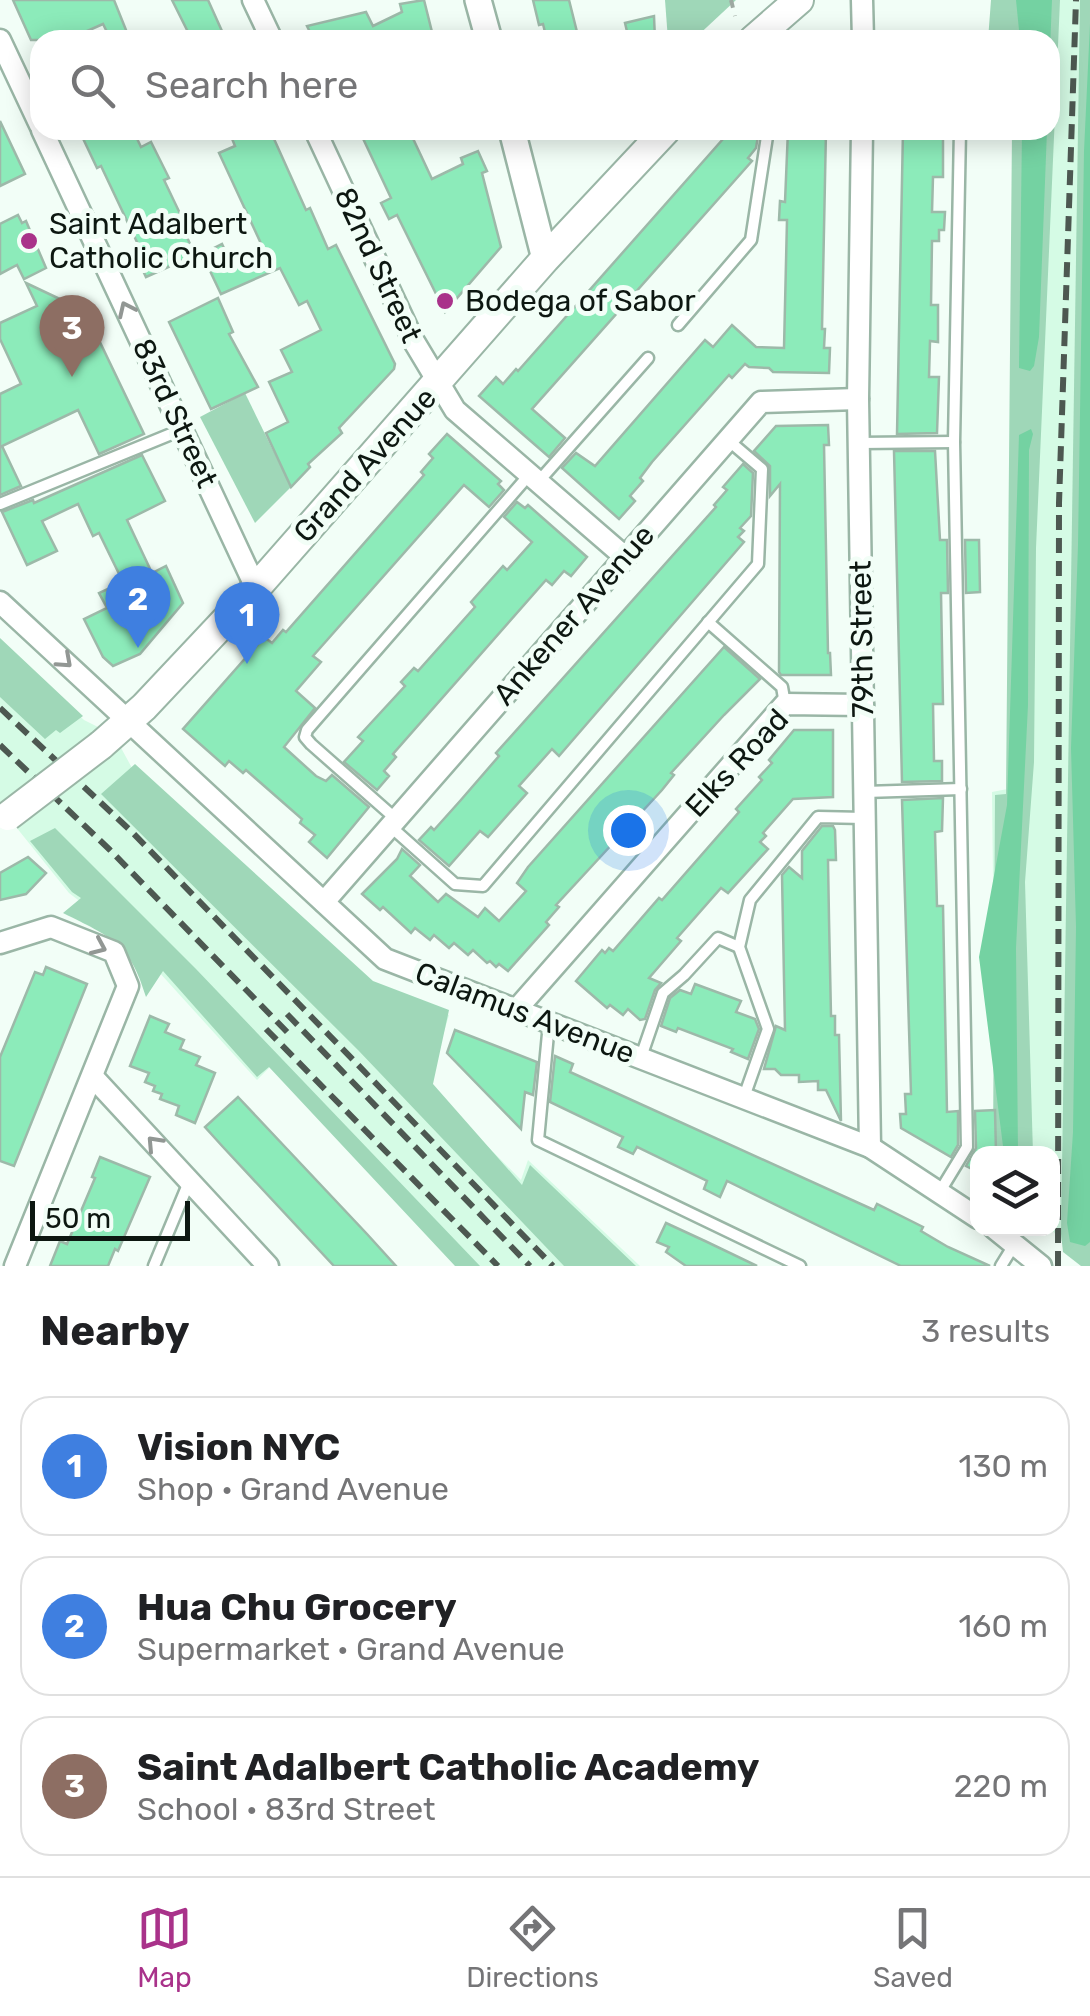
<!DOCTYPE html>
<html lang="en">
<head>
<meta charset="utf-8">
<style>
	:root { --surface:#fff; --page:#f6f6f6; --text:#202124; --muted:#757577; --line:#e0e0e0; --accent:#a9328a }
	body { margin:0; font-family:Rubik,sans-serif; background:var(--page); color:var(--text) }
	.controls { position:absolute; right:30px; bottom:30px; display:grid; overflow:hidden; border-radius:20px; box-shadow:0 5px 25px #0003 }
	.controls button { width:90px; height:90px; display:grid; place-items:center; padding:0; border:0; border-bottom:2px solid var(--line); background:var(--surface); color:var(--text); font:50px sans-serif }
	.scale { position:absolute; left:30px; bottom:25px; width:160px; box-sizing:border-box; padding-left:10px; border:5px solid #0d1711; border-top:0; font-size:28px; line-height:35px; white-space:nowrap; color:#0d1711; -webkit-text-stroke:8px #f2fef7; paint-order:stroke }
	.you { position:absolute; left:628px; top:830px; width:35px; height:35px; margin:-25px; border:8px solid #fff; border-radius:50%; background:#1a73e8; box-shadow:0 0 0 15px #1a73e833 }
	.badge { display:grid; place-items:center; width:65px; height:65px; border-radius:50%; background:var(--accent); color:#fff; font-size:32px; font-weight:700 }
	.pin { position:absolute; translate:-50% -82px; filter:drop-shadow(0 2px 5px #0008) }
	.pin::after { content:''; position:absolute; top:52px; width:35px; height:30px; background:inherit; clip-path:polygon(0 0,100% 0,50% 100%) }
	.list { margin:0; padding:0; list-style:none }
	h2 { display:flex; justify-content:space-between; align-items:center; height:130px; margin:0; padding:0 40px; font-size:42px }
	h2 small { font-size:32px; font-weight:400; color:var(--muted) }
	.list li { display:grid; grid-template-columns:65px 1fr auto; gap:30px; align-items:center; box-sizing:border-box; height:140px; margin:0 20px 20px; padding:0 20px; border:2px solid var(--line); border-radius:30px }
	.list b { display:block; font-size:38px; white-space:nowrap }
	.list p { margin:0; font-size:32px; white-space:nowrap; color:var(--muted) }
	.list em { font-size:32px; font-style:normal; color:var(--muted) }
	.icon { flex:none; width:55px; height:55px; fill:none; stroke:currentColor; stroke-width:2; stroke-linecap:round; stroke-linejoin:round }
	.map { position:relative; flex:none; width:1090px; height:1266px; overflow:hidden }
	.search { position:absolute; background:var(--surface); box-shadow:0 5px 25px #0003; left:30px; right:30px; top:30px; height:110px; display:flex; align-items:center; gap:25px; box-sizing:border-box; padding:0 35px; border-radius:30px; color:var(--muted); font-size:38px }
	.sheet { height:610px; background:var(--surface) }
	nav { display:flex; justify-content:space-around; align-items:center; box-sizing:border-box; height:140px; border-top:2px solid var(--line); background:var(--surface); font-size:28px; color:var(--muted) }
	nav a { display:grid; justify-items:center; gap:5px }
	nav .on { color:var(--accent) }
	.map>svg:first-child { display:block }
	.built { fill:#d5fbe5 }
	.green { fill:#9fd7b8 }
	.forest { fill:#74d2a2 }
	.building { fill:#8cebba; stroke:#9db9a9; stroke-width:2.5 }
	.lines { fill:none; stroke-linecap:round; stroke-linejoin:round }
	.service-casing { stroke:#9ab6a6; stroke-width:15 }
	.minor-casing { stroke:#9ab6a6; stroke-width:25 }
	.tertiary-casing { stroke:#9ab6a6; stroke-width:30 }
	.secondary-casing { stroke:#9ab6a6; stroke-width:32 }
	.path { stroke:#9ea9a2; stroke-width:4; stroke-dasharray:8 8; stroke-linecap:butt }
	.service { stroke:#fff; stroke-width:10 }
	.minor { stroke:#fff; stroke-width:20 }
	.tertiary { stroke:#fff; stroke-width:25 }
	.secondary { stroke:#fff; stroke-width:28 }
	.rail { stroke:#4d5851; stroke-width:6; stroke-dasharray:15 8; stroke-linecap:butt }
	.secondary-bridge-casing { stroke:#9ab6a6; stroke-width:32; stroke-linecap:butt }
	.secondary-bridge { stroke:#fff; stroke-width:28 }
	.oneway { stroke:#929794 }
	.poi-dot { fill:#a9328a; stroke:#f2fef7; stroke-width:4 }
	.labels { text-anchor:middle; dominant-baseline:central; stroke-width:10; stroke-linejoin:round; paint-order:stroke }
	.poi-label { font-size:30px; fill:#0d1711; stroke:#f2fef7; text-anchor:start }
	.street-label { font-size:30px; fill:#0d1711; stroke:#f2fef7 }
</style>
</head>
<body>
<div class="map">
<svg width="1090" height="1266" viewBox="0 0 1090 1266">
	<rect width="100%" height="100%" fill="#f2fef7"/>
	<!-- built -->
	<g class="built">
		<path d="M1007,0h83v1266h-6l-33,-37 1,-75 -56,-1 -4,-361 26,-5 32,-657v-90z"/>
		<path d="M0,644l84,76 30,15 18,33 242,218 75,29 -21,71 93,94 7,-20 112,106h-179l-191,-199 -13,13 -129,-142 -59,-45 -69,-86z"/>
	</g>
	<!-- green -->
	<g class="green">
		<path d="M665,0h71l-43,40h-25z"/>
		<path d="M991,0h69l-24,548 -2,214 -9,120 8,272 -40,-1 2,-358 11,-1 6,-664h38v-90h-62z"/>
		<path d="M1080,0h10v1266h-9l-18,-14 -2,-18z"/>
		<path d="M245,393l46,94 -36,36 -55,-106z"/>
		<path d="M0,638l83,78 -23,17 -4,-3 -11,9 -45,-42z"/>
		<path d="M135,764l238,217 76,29 -16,74 89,101 8,-20 106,101h-72l-206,-216 -257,-256z"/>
		<path d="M55,828l141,141 284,297h-25l-186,-199 -12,10 -94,-106 -17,26c-16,-54 -35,-60 -83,-84l18,-15 -9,-6 -42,-51z"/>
	</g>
	<!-- forest -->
	<g class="forest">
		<path d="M1016,0h36l-2,49v-9h-30z"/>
		<path d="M1090,24v1218l-5,4 -15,-4 -3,-19 6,-91 3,-205 -5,-179 7,-203 6,-394z"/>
		<path d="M1022,130h25l-8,207 -5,29 -4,5 -11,-3z"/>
		<path d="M1031,429l2,5 -4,16 -1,255 -12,243 2,205 -14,1 -25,-197 28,-152 12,-370z"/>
	</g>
	<!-- building -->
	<g class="building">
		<path d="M13,0h101l16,40h-19l-8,-16 -36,16h-36z"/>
		<path d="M172,0h36l18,40h-34z"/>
		<path d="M424,0l10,40h-120l-7,-14 59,-14 7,14 29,-14 -2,-8z"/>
		<path d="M533,0h36l10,40h-32l-4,-16 -4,1z"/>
		<path d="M654,16l1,24h-26l-4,-17z"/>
		<path d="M0,121l25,53 -25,12z"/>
		<path d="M79,130h54l8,17 10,-5 18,36 -5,2 21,44 -3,2 13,29 -49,22 -8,-17 6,-3 -43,-91 -4,2z"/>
		<path d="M243,130h27l36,80 4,-2 18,41 8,-4 59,119 -1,5 -55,59 3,5 -34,31 2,3 -19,20 -25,-54 22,-11 -19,-40 23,-10 -11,-22 40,-20 -14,-29 -8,4 -19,-37 -59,26 -19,-40 20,-10 10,21 32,-15 -45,-97 16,-7 -4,-10z"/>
		<path d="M359,130h50l23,49 31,-15 -2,-6 17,-7 9,20 -5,2 19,74 -56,65 -48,-97 -8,4 -8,-16 10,-5z"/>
		<path d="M731,130h28l-3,18 -8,10 4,3 -220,248 33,29 -16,19 -70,-61 17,-19 7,7 13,-15 2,2z"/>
		<path d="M788,130h38l-4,199h3l-1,19h6l-1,25 -56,-1 -4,-4 -20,-1 -4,-3 -13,14 -3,-3 -77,87 -12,16 3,3 -13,15 5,5 -16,18 -57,-51 14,-15 19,13 110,-126 8,7 19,-22 24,22 28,1 3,-128h-8l1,-19 5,1z"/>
		<path d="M903,130h40v47h-10l-1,35h13l-1,18h-5v11h-7l-1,64h7v37l-8,-1 -1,36h10l-2,56 -40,1z"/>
		<path d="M18,215l4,8 4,-2 20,47 -22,11 -7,-14 -17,9v-50z"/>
		<path d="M26,283l38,18 -2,5 19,35 15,-7 48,100 -45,20 -21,-44 -76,36 19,40 -21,9v-101l21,-10 -21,-45v-16l37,-17z"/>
		<path d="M218,298l15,34 -4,2 29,53 -47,22 -42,-87z"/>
		<path d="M828,425l1,20h-5l4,208h2l1,22h-50l-2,-3 1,-188 -10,12v-30l-16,-15 22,-25z"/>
		<path d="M447,434l54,47 -3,3 6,6 -15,17 -25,-22 -151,171 8,6 -25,29 19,17 -31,39 32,29 10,5 6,-6 37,32 -42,51 -18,-16 6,-7 -15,-12 2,-4 -56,-49 -3,3 -14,-12 -4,5 -42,-37 81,-92 8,6 11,-13 3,2 138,-157 -3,-3 12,-14 -4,-4z"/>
		<path d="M894,451h41l5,89h7l1,53h-7l2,111h-10l1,57h8v20l-40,1z"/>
		<path d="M142,455l23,46 -38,19 25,53 14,-7 17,37 -43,51 -27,12 -10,-9 -19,-38 23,-11 -8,-15 24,-11 -24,-49 -6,3 -15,-32 -36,17 15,30 -30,14 -25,-53 31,-12 1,3z"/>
		<path d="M743,464l10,9 -2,43 -11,12 4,3 -6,6 6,5 -185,214 -7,-7 -33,37 8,7 -39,44 -8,-6 -31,35 -30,-26 12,-13 3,3 26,-29 39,-45 -3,-3 220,-246 -2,-2 13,-15 -4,-3z"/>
		<path d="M517,502l8,6 3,-3 59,52 -16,19 -7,-5 -12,14 -6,-5 -153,174 3,3 -12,14 5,5 -12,14 -33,-28 19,-21 -5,-4 47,-51 -4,-4 13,-14 4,3 57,-64 -4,-5 32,-36 4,4 25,-28 -28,-25z"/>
		<path d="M965,540h14l1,52 -14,1z"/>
		<path d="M724,647l36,32 -36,36 -53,58 3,2 -12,15 -106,115 3,2 -13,15 3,3 -41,46 -9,-7 -3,3 -6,-6 -3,2 -14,-13 -5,5 -14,-12 -5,5 -15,-13 -4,5 -15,-12 -4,5 -28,-26 -3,3 -18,-16 35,-35 5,-10 18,16 -10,11 28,26 8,-8 32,23 7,-9 14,13 27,-30 -9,-8 11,-16z"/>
		<path d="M794,730h39v67l-40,2 -30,34 3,3 -6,6 8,7 -40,44 -7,-5 -44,50 4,3 -32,37 12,5 -6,7 -10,29 -5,1 -12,-11 -5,6 -13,-10 -3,3 -31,-27 26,-31 3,3 4,-5 4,3 46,-53 3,2 77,-88 -3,-3 26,-29 -3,-3 13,-14 -3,-3z"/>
		<path d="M943,798l-1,33 -7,1 2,74h6l4,206 11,-1v34l-7,12 -50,-29 -1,-14h6l-1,-20h6l-9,-294z"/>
		<path d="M822,826h11l2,4 1,30h-8l1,59 2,97h4v19h4l2,86 -15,-31h-8v-9l-19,1v-7h-18l-6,-6h-11l12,-43 9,4 -3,-155 7,-8 13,11v-27z"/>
		<path d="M28,857l18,16 -20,21 -26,6v-27z"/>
		<path d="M46,967l41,17 -73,182 -14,-5v-104l35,-85 8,3z"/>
		<path d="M695,984l46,17 -5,11 19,7 4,10 -11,30 -17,-7 2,-3 -55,-21 -2,4 -15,-6 9,-28 10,-8 11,4z"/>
		<path d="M150,1016l19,8 -4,8 19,8 -4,9 20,8 -4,8 19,8 -20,50 -19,-8 3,-9 -19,-7 2,-5 -9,-3 2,-5 -10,-4 4,-9 -19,-7z"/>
		<path d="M455,1030l82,32 -4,33 -8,-3 -4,37 -74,-76z"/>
		<path d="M555,1056l18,8 -3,8 304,138 3,-6 46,23 -2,4 27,16 42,19h-89l-174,-85 -7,16 -16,-8 3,-8 -70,-34 -4,7 -15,-7 5,-10 -73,-35z"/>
		<path d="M238,1097l129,137 29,32h-62l-111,-119 -18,-20z"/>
		<path d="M995,1110l1,44h-18v18l-12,-6 10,-18 -1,-37z"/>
		<path d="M100,1157l50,20 -32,74 -3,-2 -7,17h-58l10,-25 7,3 28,-66 -3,-1z"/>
		<path d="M666,1223l39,18 52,25h-71l-20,-14 3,-5 -12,-5z"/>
	</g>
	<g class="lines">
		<defs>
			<g id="service">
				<path d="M678,325l73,-85 17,-110"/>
				<path d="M860,443l94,-1"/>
				<path d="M539,481l109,-123"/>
				<path d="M0,504l181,-74"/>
				<path d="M708,622l74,65 3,17"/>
				<path d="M865,792l96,-3"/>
				<path d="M396,819l-85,-75 -6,-7 2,-7 222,-255"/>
				<path d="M390,826l65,58 28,2 275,-322 4,-95 -34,-29"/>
				<path d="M549,1023l-11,117 262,126"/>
				<path d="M641,1057l22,-64 21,-18 34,-37 21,9"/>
				<path d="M744,1097l24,-68 -29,-82 11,-47 68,-83 46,1"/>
				<path d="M939,1193l28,-46 -13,-705 6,-312"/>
				<path d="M154,1266l35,-84"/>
				<path d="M1001,1266l13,-21"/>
			</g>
			<g id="minor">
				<path d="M253,0l19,40"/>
				<path d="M862,0l1,40"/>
				<path d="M0,40l40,85"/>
				<path d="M42,130l214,458"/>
				<path d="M315,130l98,210 42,70 170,147"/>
				<path d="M862,130l-4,269 12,748"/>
				<path d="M0,602l385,357 485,188 108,71"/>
				<path d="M324,902l437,-500 97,-3"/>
				<path d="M0,943l51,-16 63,25 14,34 -113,280"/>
				<path d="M516,1010l269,-306 78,1"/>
				<path d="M93,1077l175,189"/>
				<path d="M994,1228l47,38"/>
			</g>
			<g id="tertiary">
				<path d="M478,0l11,40"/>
				<path d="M512,130l33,129"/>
			</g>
			<g id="secondary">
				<path d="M753,40l46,-40"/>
				<path d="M101,745l43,-38 112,-119 289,-329 121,-129"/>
			</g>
		</defs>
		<!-- service casing -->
		<use href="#service" class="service-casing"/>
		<!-- minor casing -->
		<use href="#minor" class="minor-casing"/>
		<!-- tertiary casing -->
		<use href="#tertiary" class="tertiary-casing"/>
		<!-- secondary casing -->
		<use href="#secondary" class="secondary-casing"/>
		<!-- path -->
		<path class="path" d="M731,0l4,16"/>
		<!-- service -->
		<use href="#service" class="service"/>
		<!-- minor -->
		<use href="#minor" class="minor"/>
		<!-- tertiary -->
		<use href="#tertiary" class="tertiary"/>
		<!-- secondary -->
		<use href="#secondary" class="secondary"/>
		<!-- rail -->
		<g class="rail">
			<path d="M0,708l132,124 421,434"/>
			<path d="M0,745l110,105 180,185"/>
			<path d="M287,1014l243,252"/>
			<path d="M266,1029l232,237"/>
			<path d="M1058,1266l1,-763 17,-503"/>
		</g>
		<defs>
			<path id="secondary-bridge" d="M8,816l93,-71"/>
		</defs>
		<!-- secondary-bridge casing -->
		<use href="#secondary-bridge" class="secondary-bridge-casing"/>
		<!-- secondary-bridge -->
		<use href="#secondary-bridge" class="secondary-bridge"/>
	</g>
	<!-- one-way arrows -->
	<defs><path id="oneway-chevron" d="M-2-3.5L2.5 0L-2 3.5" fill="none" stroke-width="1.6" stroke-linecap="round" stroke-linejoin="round" transform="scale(2.5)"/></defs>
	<g class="oneway">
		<use href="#oneway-chevron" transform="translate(126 309) rotate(-115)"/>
		<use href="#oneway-chevron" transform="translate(65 661) rotate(42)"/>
		<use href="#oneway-chevron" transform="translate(99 947) rotate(24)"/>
		<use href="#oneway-chevron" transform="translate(154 1143) rotate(-133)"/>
	</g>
	<!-- markers -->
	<g class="poi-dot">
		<circle cx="29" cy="241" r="10"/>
		<circle cx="445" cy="301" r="10"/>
	</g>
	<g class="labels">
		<!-- poi labels -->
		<g class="poi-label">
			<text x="49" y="224">Saint Adalbert<tspan x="49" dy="34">Catholic Church</tspan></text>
			<text x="465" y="301">Bodega of Sabor</text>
		</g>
		<!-- street labels -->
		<g class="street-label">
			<text transform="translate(378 265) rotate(65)">82nd Street</text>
			<text transform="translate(175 413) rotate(65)">83rd Street</text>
			<text transform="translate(365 465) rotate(-48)">Grand Avenue</text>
			<text transform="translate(574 615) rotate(-49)">Ankener Avenue</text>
			<text transform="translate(862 639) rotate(-91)">79th Street</text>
			<text transform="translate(737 763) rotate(-47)">Elks Road</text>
			<text transform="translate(525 1013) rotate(21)">Calamus Avenue</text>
		</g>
	</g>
</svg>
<div class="controls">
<button><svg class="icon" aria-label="layers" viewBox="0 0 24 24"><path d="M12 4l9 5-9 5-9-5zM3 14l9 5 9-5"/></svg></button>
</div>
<div class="scale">50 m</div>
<div class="you"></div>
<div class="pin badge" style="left:247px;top:664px;background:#3f7fe0">1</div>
<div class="pin badge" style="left:138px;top:648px;background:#3f7fe0">2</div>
<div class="pin badge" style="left:72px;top:377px;background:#8d6e63">3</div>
<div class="search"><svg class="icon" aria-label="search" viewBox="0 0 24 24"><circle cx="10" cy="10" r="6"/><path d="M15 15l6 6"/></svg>Search here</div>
</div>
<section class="sheet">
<h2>Nearby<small>3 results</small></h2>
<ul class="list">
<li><span class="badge" style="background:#3f7fe0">1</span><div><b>Vision NYC</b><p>Shop · Grand Avenue</p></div><em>130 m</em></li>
<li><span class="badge" style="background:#3f7fe0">2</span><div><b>Hua Chu Grocery</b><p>Supermarket · Grand Avenue</p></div><em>160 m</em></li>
<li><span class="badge" style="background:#8d6e63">3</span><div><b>Saint Adalbert Catholic Academy</b><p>School · 83rd Street</p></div><em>220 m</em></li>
</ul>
</section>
<nav>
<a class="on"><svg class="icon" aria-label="map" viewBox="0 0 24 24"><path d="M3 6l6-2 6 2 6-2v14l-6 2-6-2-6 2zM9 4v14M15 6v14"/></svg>Map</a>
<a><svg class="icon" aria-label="directions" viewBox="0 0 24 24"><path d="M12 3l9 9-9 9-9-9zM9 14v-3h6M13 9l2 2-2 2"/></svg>Directions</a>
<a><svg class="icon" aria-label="saved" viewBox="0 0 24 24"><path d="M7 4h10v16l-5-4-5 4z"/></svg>Saved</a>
</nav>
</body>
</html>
